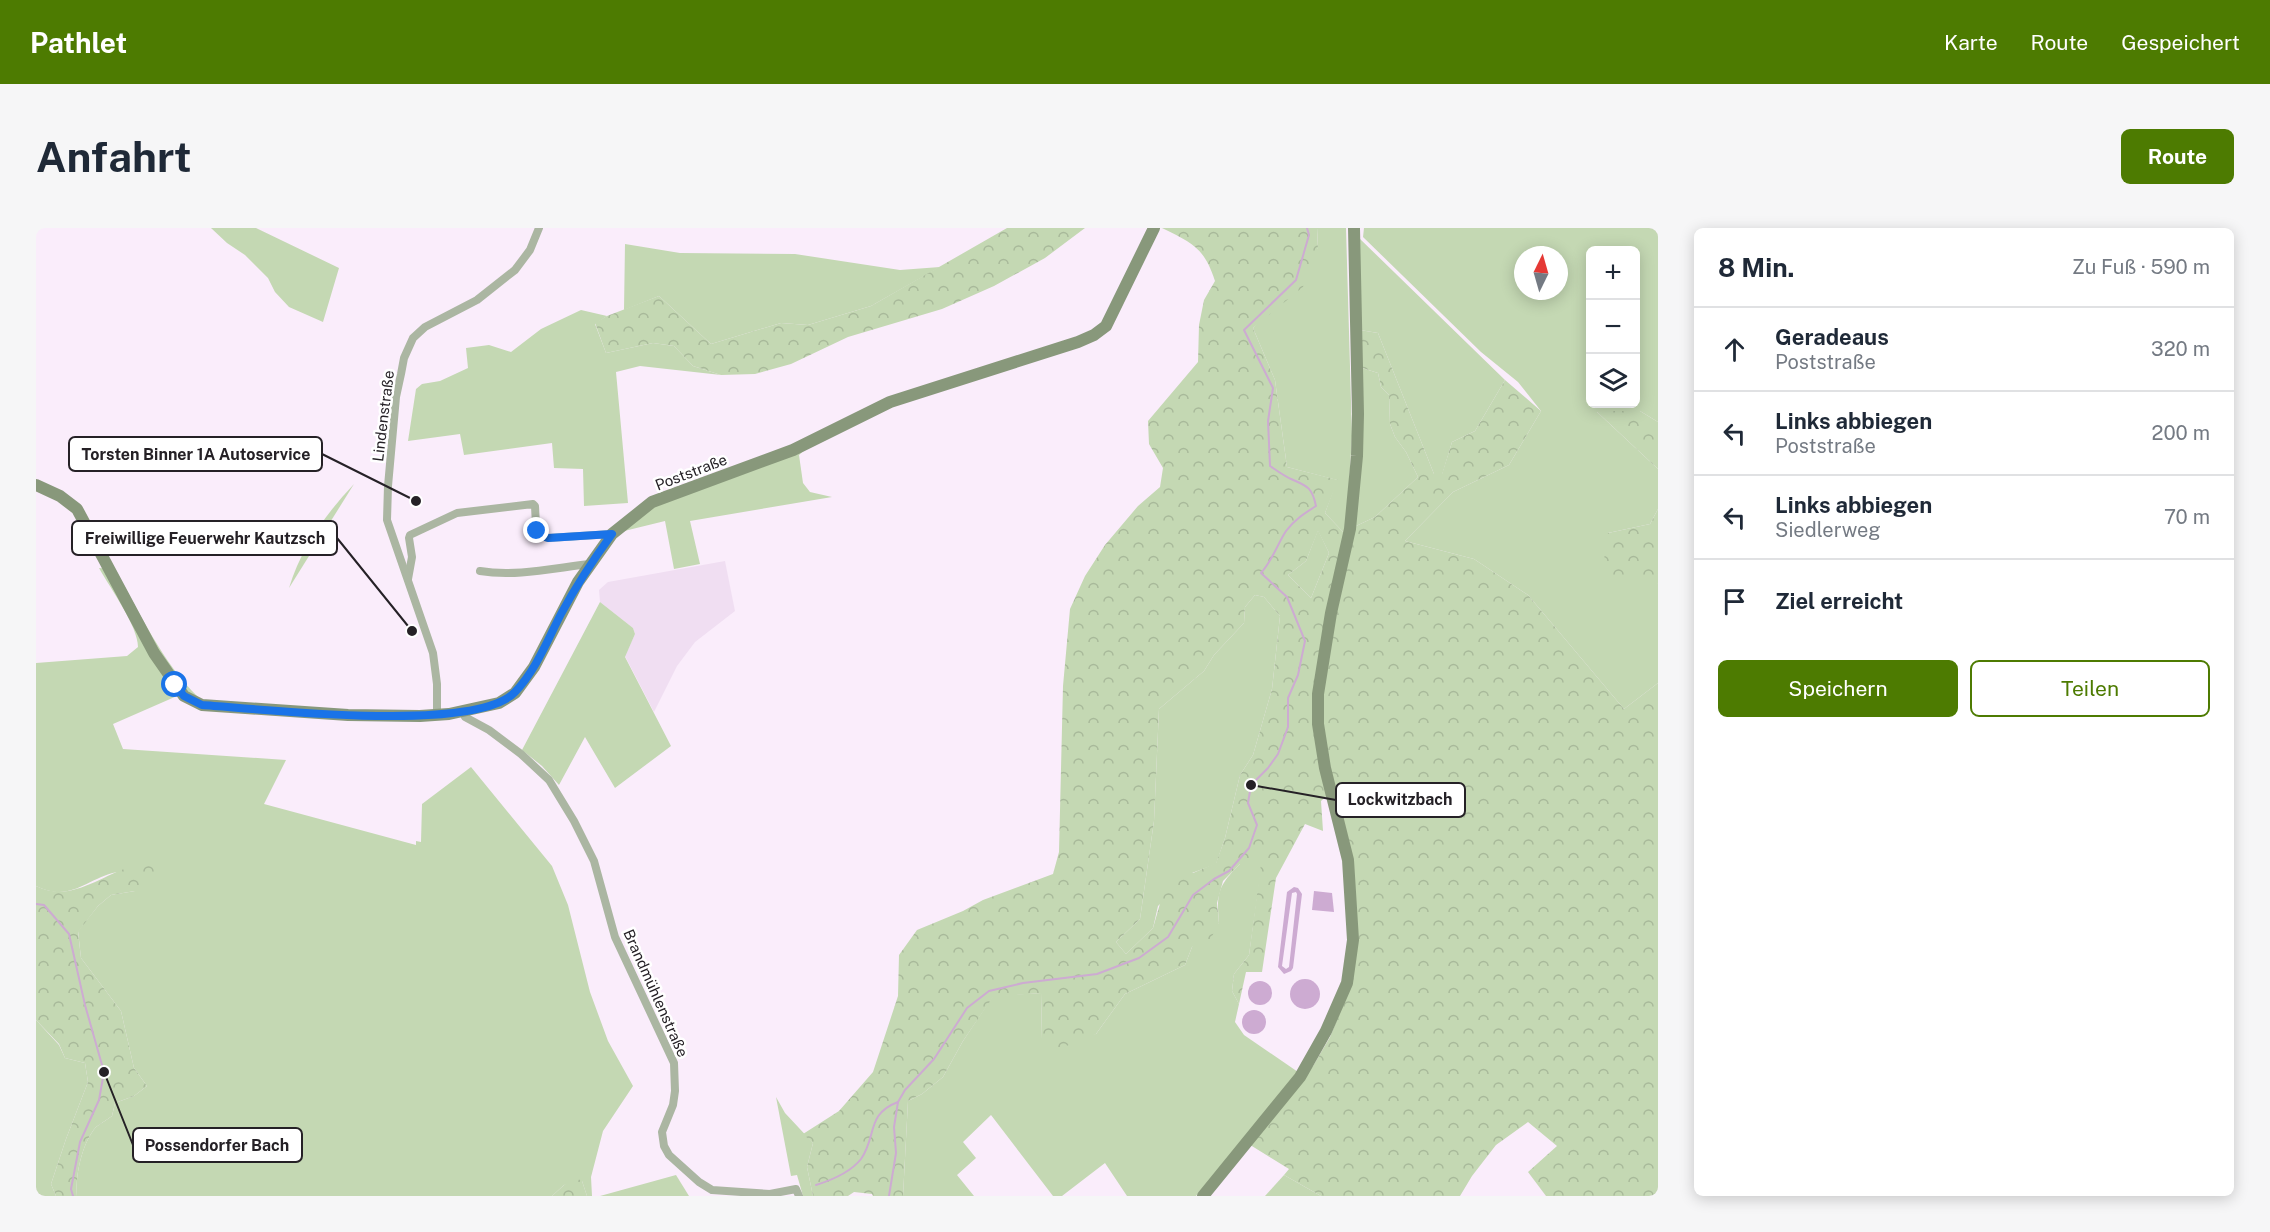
<!DOCTYPE html>
<html lang="de">
<head>
<meta charset="utf-8">
<style>
	:root { --surface:#fff; --page:#f6f6f7; --text:#1f2937; --muted:#747a83; --line:#e0e1e3; --accent:#4d7b01 }
	body { margin:0; font-family:"Public Sans",sans-serif; background:var(--page); color:var(--text) }
	.controls { position:absolute; right:18px; top:18px; display:grid; overflow:hidden; border-radius:9px; box-shadow:0 3px 15px #0003 }
	.controls button { width:54px; height:54px; display:grid; place-items:center; padding:0; border:0; border-bottom:2px solid var(--line); background:var(--surface); color:var(--text); font:30px sans-serif }
	.compass { position:absolute; left:1478px; top:18px; width:54px; height:54px; border-radius:50%; background:var(--surface); box-shadow:0 3px 15px #0003; rotate:5deg }
	.stop { position:absolute; width:18px; height:18px; margin:-14px; border:4px solid #1a73e8; border-radius:50%; background:#fff }
	.stop.end { background:#1a73e8; border-color:#fff; box-shadow:0 2px 6px #0008 }
	.list { margin:0; padding:0; list-style:none }
	h2 { display:flex; justify-content:space-between; align-items:center; height:78px; margin:0; padding:0 24px; font-size:26px }
	h2 small { font-size:20px; font-weight:400; color:var(--muted) }
	.list li { display:grid; grid-template-columns:39px 1fr auto; gap:18px; align-items:center; box-sizing:border-box; height:84px; padding:0 24px; border-top:2px solid var(--line) }
	.list b { display:block; font-size:22px; white-space:nowrap }
	.list p { margin:0; font-size:20px; white-space:nowrap; color:var(--muted) }
	.list em { font-size:20px; font-style:normal; color:var(--muted) }
	.actions { display:flex; gap:12px; padding:18px 24px }
	.actions a { flex:1; padding:14px 0; border:2px solid var(--accent); border-radius:9px; text-align:center; font-size:21px; color:var(--accent) }
	.actions .main { background:var(--accent); color:#fff }
	.icon { flex:none; width:33px; height:33px; fill:none; stroke:currentColor; stroke-width:2; stroke-linecap:round; stroke-linejoin:round }
	.map { position:relative; flex:none; width:1622px; height:968px; overflow:hidden; border-radius:9px }
	header { display:flex; align-items:center; gap:36px; box-sizing:border-box; height:84px; padding:0 30px; background:var(--accent); color:#fff }
	header strong { font-size:28px }
	nav { display:flex; gap:33px; margin-inline-start:auto; font-size:21px }
	.intro { display:flex; align-items:center; justify-content:space-between; box-sizing:border-box; height:144px; padding:0 36px }
	h1 { margin:0; font-size:42px }
	.button { padding:15px 27px; border-radius:9px; background:var(--accent); color:#fff; font-size:21px; font-weight:700 }
	main { display:flex; gap:36px; padding:0 36px }
	aside { flex:1; background:var(--surface); border-radius:9px; box-shadow:0 3px 15px #0003 }
	.map>svg:first-child { display:block }
	.built { fill:#f0def2 }
	.green { fill:#c4d8b3; fill-rule:evenodd }
	.forest { fill:url(#forest-crowns); fill-rule:evenodd }
	.water { fill:#cdabd2; fill-rule:evenodd }
	.lines { fill:none; stroke-linecap:round; stroke-linejoin:round }
	.stream { stroke:#cdabd2; stroke-width:2 }
	.street { stroke:#abb6a2; stroke-width:8 }
	.secondary { stroke:#88987b; stroke-width:12 }
	.route { stroke:#1a73e8; stroke-width:8 }
	.labels { text-anchor:middle; dominant-baseline:central; stroke-width:5; stroke-linejoin:round; paint-order:stroke }
	.street-label { font-size:15px; fill:#252126; stroke:#fff }
	.leader { fill:none; stroke:#252126; stroke-width:2 }
	.callout-dot { fill:#252126; stroke:#fff; stroke-width:2 }
	.callout { fill:#fff; stroke:#252126; stroke-width:2 }
	.callout-label { font-size:16px; text-anchor:middle; font-weight:bold; fill:#252126 }
</style>
</head>
<body>
<header>
<strong>Pathlet</strong>
<nav><a>Karte</a><a>Route</a><a>Gespeichert</a></nav>
</header>
<div class="intro"><h1>Anfahrt</h1><a class="button">Route</a></div>
<main>
<div class="map">
<svg width="1622" height="968" viewBox="0 0 1622 968">
	<defs>
		<pattern id="forest-crowns" width="20" height="18" patternUnits="userSpaceOnUse" patternTransform="scale(1.5)"><rect width="20" height="18" fill="#c4d8b3"/><path d="M2 6a3 3 0 1 1 6 0M12 15a3 3 0 1 1 6 0" fill="none" stroke="#a8b99a"/></pattern>
	</defs>
	<rect width="100%" height="100%" fill="#faedfb"/>
	<!-- built -->
	<path class="built" d="M689,333l10,50 -40,31 -18,24 -23,46 -29,-56 10,-22 -2,-6 -33,-26 -1,-12 9,-8z"/>
	<!-- green -->
	<g class="green">
		<path d="M175,0h45l83,40 -16,54 -34,-15 -14,-15 -7,-14 -23,-23 -18,-12z"/>
		<path d="M1281,0h29l6,208 -6,99 -21,-22 12,-33 -50,-13 -12,-87 -22,-52 12,-12 53,-68z"/>
		<path d="M1328,0h294v194l-18,-11 -43,1 61,57v40l-8,15 -42,9 50,51v99l-34,26 -96,-114 -54,-36 -69,-18 48,-49 56,-27 32,-54 -23,-29 -37,-30 -118,-115zM1554,22h46v154h-46zM1487,27h36v36h-36z"/>
		<path d="M1322,9l147,143 -30,51 -23,11 -10,33 -8,-1 -56,-141 -18,-3z"/>
		<path d="M589,16l55,9 115,1 105,16 40,-3 -69,39 -63,19 -27,-2 -70,21 -52,-48 -35,14z"/>
		<path d="M545,82l26,6 -12,8 11,29 47,-10 21,3 19,20 28,9 -81,-9 -24,6 12,131 -44,3 -1,-37 -29,-1 -2,-25 -88,12 -4,-21 -52,7 8,-52 6,-5 18,-3 28,-13 -2,-20 23,-3 22,7 30,-23z"/>
		<path d="M1326,140l16,5 3,14 8,8 1,29 5,13 11,15 12,25 -43,40 -21,10z"/>
		<path d="M783,209l-20,18 4,28 7,9 22,5 -142,24 10,43 -26,5 -9,-48 -53,13 40,-32z"/>
		<path d="M318,256l-65,104c12,-40 36,-73 65,-104z"/>
		<path d="M1282,302l11,23 -18,45 -23,-23 18,-14z"/>
		<path d="M63,340l16,1c25,44 47,93 83,128l-21,-1 -64,28 10,25 163,11 -22,44 152,41v-4l5,1 1,-38 49,-37 81,99 16,39 22,87 18,49 25,45 -30,45 -12,46 1,19h-5l-5,-15 -18,4 -12,11h-475c-2,-20 5,-53 19,-69 5,-4 11,-7 16,-11l3,-13 19,-7 13,-10 -13,-18 -13,-57 -40,-53 -3,-27 20,-25 13,-11 24,-4 -18,-19c-32,7 -46,31 -81,14v-223l91,-7 11,-9c0,-21 -28,-59 -39,-79z"/>
		<path d="M1219,367l9,2 16,19 -8,73 -19,66 -13,20 -15,63 -9,26 -24,9 -34,33 -5,22 -27,26 -10,-12 24,-23 14,-98 5,-112 45,-38 10,-16 30,-32 1,-16z"/>
		<path d="M564,374l33,26 2,6 -10,23 46,89 -56,42 -30,-51 -26,48 -17,-19 -20,-16z"/>
		<path d="M1226,635l-13,92 -15,19 -2,17 7,13 -4,18 9,13 54,37 -31,41 -71,83h-69l-22,-33 -43,33h-9l-62,-81 -28,27 13,16 -19,17 17,21h-71l5,-95 14,-7 21,-17 20,-36 30,-45 48,-3 1,46 54,-5 29,-40 60,-29 7,-18 27,-24c-3,-31 0,-38 21,-59z"/>
		<path d="M0,792l23,25 6,13 20,5 3,19 -22,57 -15,45 5,12h-20z"/>
		<path d="M740,869l9,16 28,30 -6,24 6,29h-10l-6,-21 -6,1z"/>
		<path d="M640,947l13,21h-89z"/>
		<path d="M1248,947l37,21h-56z"/>
	</g>
	<!-- forest -->
	<g class="forest">
		<path d="M971,0h78l-40,30 -51,28 -52,23 -94,28 -57,27 -36,10 -34,1 -28,-9 -19,-20 -21,-3 -47,10 -11,-30 12,-7 52,-20 52,48 70,-21 27,2 63,-19z"/>
		<path d="M1126,0h155l1,20 -15,39 -50,41 22,52 12,87 51,13 -13,33 21,22 8,-8 21,-10 43,-40 -12,-25 -11,-15 -5,-13 -1,-29 -8,-8 -3,-14 -16,-5 -2,-38 18,3 56,141h8l10,-32 23,-11 30,-51 36,31 -32,54 -56,27 -48,49 69,18 54,36 96,114 34,-26v513h-112l-18,-24 29,-26 -29,-24 -32,23 -24,31 -12,20h-139l-37,-21 5,-6 -42,-26 66,-77 17,-29 21,-52 6,-45 -25,-149 -11,10 2,30 -18,-7 -29,54 -14,94h-16l-7,32 -7,-13 2,-17 15,-19 12,-91h-21l-17,17 -6,22 2,20 -10,19 -17,5 -7,18 -60,29 -29,40 -42,17 -12,-12 -1,-46 -48,4 -30,44 -20,36 -21,17 -14,7 -5,95h-30l-1,-2 -18,-2 -6,4h-35l-6,-29 6,-24 -10,-9 36,-23 34,-39 25,-76 1,-41 18,-25 46,-19 20,-11 70,-26 6,-22 4,-166 7,-77 15,-33 20,-31 33,-39 22,-19 3,-19 -14,-24 -1,-23 50,-59 1,-37 5,-25 11,-19c-11,-34 -23,-38 -53,-53zM1282,303l11,22 -18,45 -23,-23 18,-14zM1219,367l9,2 16,19 -8,73 -19,66 -13,20 -15,63 -9,25 -23,10 -14,-6 -12,12 -14,49 -27,26 -10,-12 24,-23 14,-98 5,-112 45,-38 10,-16 30,-32 1,-16z"/>
		<path d="M1560,183h44l18,11v47z"/>
		<path d="M1622,281v75l-56,-11 6,-40 42,-9z"/>
		<path d="M123,637l7,11 -31,15 -24,4 -13,11 -20,26 3,26 40,53 13,57 13,18 -13,10 -19,7 -3,13c-5,4 -11,7 -16,11 -14,16 -21,49 -19,69h-21l-5,-12 15,-45 22,-57 -3,-19 -20,-5 -6,-14 -23,-24v-134c34,17 62,-9 94,-19 9,-3 20,-1 29,-2z"/>
		<path d="M540,950l6,3 5,15h-35l12,-11z"/>
	</g>
	<!-- water -->
	<g class="water">
		<path d="M1258,659l4,1 4,6 -9,74 -2,3 -7,3 -6,-7 9,-75zM1260,664l1,2 -8,73 -3,2 -4,-3 10,-73z"/>
		<path d="M1278,663l18,2 2,19 -22,-2z"/>
		<circle cx="1269" cy="766" r="15"/>
		<circle cx="1224" cy="765" r="12"/>
		<circle cx="1218" cy="794" r="12"/>
	</g>
	<g class="lines">
		<!-- stream -->
		<g class="stream">
			<path d="M0,676l8,1 25,29 16,71 19,67 -5,28 -19,42 -9,47 2,7"/>
			<path d="M780,957c16,-5 34,-12 45,-26 16,-23 5,-45 37,-57"/>
			<path d="M853,968l7,-43 -2,-26 4,-25 7,-12 29,-31 33,-51 22,-17 34,-8 74,-9 42,-16 29,-21 25,-42 21,-16 15,-8 20,-23 8,-23 -9,-22 3,-18 17,-17 10,-14 10,-27v-29l10,-23 7,-34 -18,-44 -26,-24c11,-12 16,-28 25,-42 8,-11 19,-18 30,-25 -4,-19 -9,-20 -25,-27 -7,-3 -15,-9 -21,-13l-2,-45 5,-33 -29,-58 52,-50 13,-45 -2,-7"/>
		</g>
		<!-- street -->
		<g class="street">
			<path d="M444,343c36,6 74,-3 110,-7"/>
			<path d="M372,351l4,-22 -3,-19 1,-3 47,-22 76,-9 2,2c1,14 -1,28 13,32l64,-4"/>
			<path d="M426,483l3,6 24,13 32,24 28,26 25,41 20,40 21,76 59,126 1,28 -2,14 -11,27 2,14 5,9 30,27 13,8 58,4 26,-5 3,7"/>
			<path d="M401,488v-32l-4,-31 -46,-133 1,-34 8,-89 5,-23 3,-16 9,-20 12,-11 52,-27 38,-30 15,-20 9,-22"/>
		</g>
		<!-- secondary -->
		<g class="secondary">
			<path d="M0,257l24,11 17,13 77,144 30,43 18,9 146,10 72,1 29,-2 50,-11 16,-10 19,-26 44,-85 34,-48 40,-32 141,-52 97,-48 188,-60 16,-7 12,-9 48,-98"/>
			<path d="M1167,968l97,-119 26,-46 21,-48 6,-43 -5,-80 -23,-92 -7,-44v-30l13,-81 19,-84 7,-73 1,-42 -4,-186"/>
		</g>
	</g>
	<g class="lines">
		<!-- route -->
		<path class="route" d="M139,457l9,11 18,9c60,4 274,29 313,-13 21,-22 32,-51 46,-78 15,-28 32,-54 51,-80l-64,4 -7,-2 -4,-5"/>
	</g>
	<g class="labels">
		<!-- street labels -->
		<g class="street-label">
			<text transform="translate(347 188) rotate(-83)">Lindenstraße</text>
			<text transform="translate(655 244) rotate(-21)">Poststraße</text>
			<text transform="translate(620 765) rotate(66)">Brandmühlenstraße</text>
		</g>
	</g>
	<!-- callouts -->
	<path class="leader" d="M380 273L286 226M376 403L301 310M1215 557L1300 572M68 844L97 917"/>
	<g class="callout-dot">
		<circle cx="380" cy="273" r="6"/>
		<circle cx="376" cy="403" r="6"/>
		<circle cx="1215" cy="557" r="6"/>
		<circle cx="68" cy="844" r="6"/>
	</g>
	<g class="callout">
		<rect x="33" y="209" width="253" height="34" rx="6"/>
		<rect x="36" y="293" width="265" height="34" rx="6"/>
		<rect x="1300" y="555" width="129" height="34" rx="6"/>
		<rect x="97" y="900" width="169" height="34" rx="6"/>
	</g>
	<g class="callout-label">
		<text x="160" y="232">Torsten Binner 1A Autoservice</text>
		<text x="169" y="316">Freiwillige Feuerwehr Kautzsch</text>
		<text x="1364" y="577">Lockwitzbach</text>
		<text x="181" y="923">Possendorfer Bach</text>
	</g>
</svg>
<div class="controls">
<button>+</button>
<button>−</button>
<button><svg class="icon" aria-label="layers" viewBox="0 0 24 24"><path d="M12 4l9 5-9 5-9-5zM3 14l9 5 9-5"/></svg></button>
</div>
<svg class="compass" viewBox="-18 -18 36 36"><path d="M0-13l5 13h-10z" fill="#e53935"/><path d="M0 13l5-13h-10z" fill="#747a83"/></svg>
<div class="stop" style="left:139px;top:457px"></div>
<div class="stop end" style="left:501px;top:303px"></div>
</div>
<aside>
<h2>8 Min.<small>Zu Fuß · 590 m</small></h2>
<ul class="list">
<li><svg class="icon" aria-label="ahead" viewBox="0 0 24 24"><path d="M12 20V5M6 11l6-6 6 6"/></svg><div><b>Geradeaus</b><p>Poststraße</p></div><em>320 m</em></li>
<li><svg class="icon" aria-label="left" viewBox="0 0 24 24"><path d="M17 20v-9H6M10 6l-5 5 5 5"/></svg><div><b>Links abbiegen</b><p>Poststraße</p></div><em>200 m</em></li>
<li><svg class="icon" aria-label="left" viewBox="0 0 24 24"><path d="M17 20v-9H6M10 6l-5 5 5 5"/></svg><div><b>Links abbiegen</b><p>Siedlerweg</p></div><em>70 m</em></li>
<li><svg class="icon" aria-label="arrive" viewBox="0 0 24 24"><path d="M6 21V4h12l-3 4 3 4H6"/></svg><div><b>Ziel erreicht</b></div></li>
</ul>
<div class="actions"><a class="main">Speichern</a><a>Teilen</a></div>
</aside>
</main>
</body>
</html>
